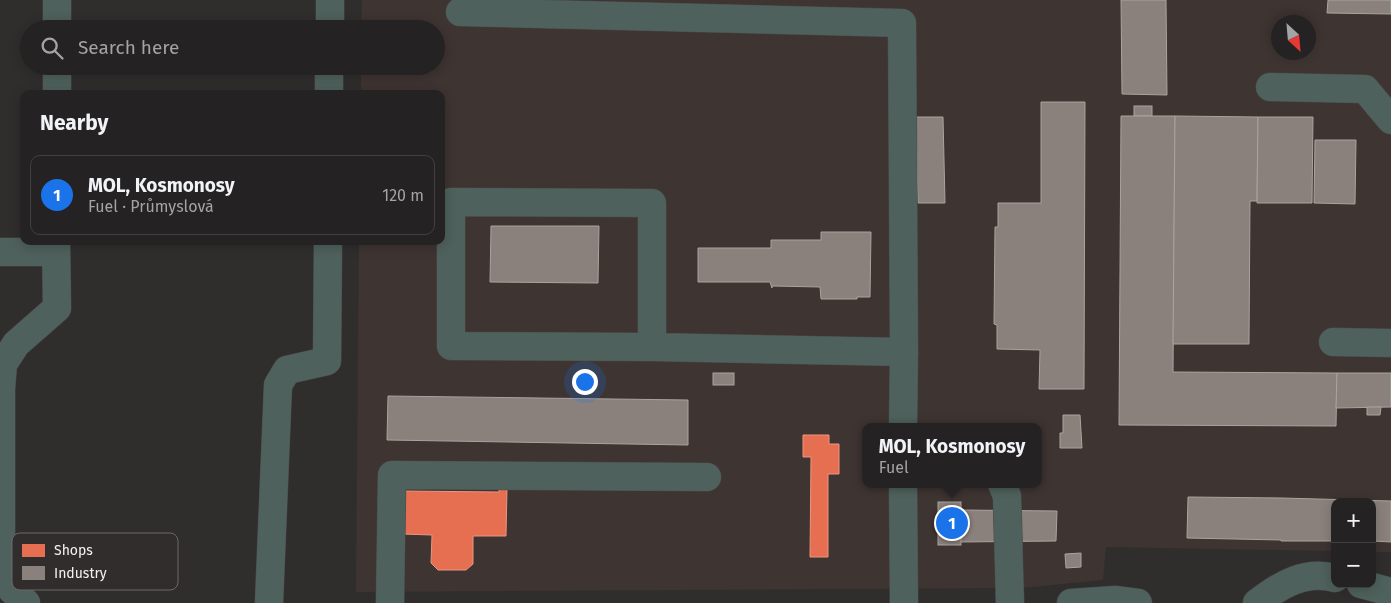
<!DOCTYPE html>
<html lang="en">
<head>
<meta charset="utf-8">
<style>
	:root { --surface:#242222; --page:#302f2f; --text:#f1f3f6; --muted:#a3a4a5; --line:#413f40; --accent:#1a73e8 }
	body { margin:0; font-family:"Fira Sans",sans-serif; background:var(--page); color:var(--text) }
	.controls { position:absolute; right:15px; bottom:15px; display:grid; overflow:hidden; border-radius:10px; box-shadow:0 2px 12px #0003 }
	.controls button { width:45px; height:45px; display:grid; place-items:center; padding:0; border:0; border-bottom:1px solid var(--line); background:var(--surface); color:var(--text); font:25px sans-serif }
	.compass { position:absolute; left:1271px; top:15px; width:45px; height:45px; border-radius:50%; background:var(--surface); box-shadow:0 2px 12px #0003; rotate:154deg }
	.you { position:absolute; left:584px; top:381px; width:18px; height:18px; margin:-12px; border:4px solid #fff; border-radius:50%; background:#1a73e8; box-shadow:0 0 0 8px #1a73e833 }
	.badge { display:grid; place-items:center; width:32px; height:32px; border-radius:50%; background:var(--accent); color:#fff; font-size:16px; font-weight:700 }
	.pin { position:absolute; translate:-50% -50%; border:2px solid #fff; box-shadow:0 1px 5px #0006 }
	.popup { position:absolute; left:862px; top:423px; width:180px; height:65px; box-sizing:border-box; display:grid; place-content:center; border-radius:10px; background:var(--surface); filter:drop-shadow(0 1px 4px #0005); font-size:16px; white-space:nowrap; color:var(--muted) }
	.popup b { font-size:19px; color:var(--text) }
	.popup::after { content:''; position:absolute; left:50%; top:100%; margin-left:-10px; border:10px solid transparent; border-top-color:var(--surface) }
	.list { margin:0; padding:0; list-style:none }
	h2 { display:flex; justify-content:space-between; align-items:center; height:65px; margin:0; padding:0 20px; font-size:21px }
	h2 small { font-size:16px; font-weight:400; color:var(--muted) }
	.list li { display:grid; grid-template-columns:32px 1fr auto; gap:15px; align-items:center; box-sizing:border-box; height:80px; margin:0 10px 10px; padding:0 10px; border:1px solid var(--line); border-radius:10px }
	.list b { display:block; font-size:19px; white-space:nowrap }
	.list p { margin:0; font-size:16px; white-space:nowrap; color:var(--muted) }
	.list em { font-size:16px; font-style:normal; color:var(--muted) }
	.icon { flex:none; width:28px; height:28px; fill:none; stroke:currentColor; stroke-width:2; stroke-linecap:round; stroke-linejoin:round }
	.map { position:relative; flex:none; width:1391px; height:603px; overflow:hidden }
	.search { position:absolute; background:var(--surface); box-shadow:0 2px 12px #0003; left:20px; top:20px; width:425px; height:55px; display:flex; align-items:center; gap:12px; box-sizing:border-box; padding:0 18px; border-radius:28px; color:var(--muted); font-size:19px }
	.panel { position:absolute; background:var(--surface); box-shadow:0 2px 12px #0003; left:20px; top:90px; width:425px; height:155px; border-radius:10px }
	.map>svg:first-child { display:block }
	.built { fill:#3e3432; fill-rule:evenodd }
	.shops { fill:#e76f51; stroke:#eb9681 }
	.industry { fill:#8a817c; stroke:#aaa39f }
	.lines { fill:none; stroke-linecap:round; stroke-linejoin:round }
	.minor-casing { stroke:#4b4949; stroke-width:29 }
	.minor { stroke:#4f615c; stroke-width:28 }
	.key { fill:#312d2c; stroke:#6c6867; stroke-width:1 }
	.key-label { font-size:14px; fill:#f4f2f1 }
</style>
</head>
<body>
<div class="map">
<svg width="1391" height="603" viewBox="0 0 1391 603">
	<rect width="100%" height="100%" fill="#302e2d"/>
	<!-- built -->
	<path class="built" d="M362,0h1029v552h-19v-50h-37v49l-229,-4 -3,33 -82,8 -665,4 3,-351h82v-147h-80v-28h75v-37h-75zM1278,22h30v30h-30zM866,427h172v57h-172z"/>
	<!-- shops -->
	<g class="shops">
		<path d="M803,435h26v9h10v30h-11v83h-18l1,-100h-8z"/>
		<path d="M499,488h8l-1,48h-33v28l-7,6h-28l-7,-7 1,-28 -30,-1v-43l97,1z"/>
	</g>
	<!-- industry -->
	<g class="industry">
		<path d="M1121,0h45l1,95 -45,-1z"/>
		<path d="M1328,0h63v14l-64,-1z"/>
		<path d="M1041,102h44l-1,287h-45l1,-39 -43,-1v-24l-3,-1 1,-97h3v-24h43z"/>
		<rect x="1134" y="106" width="18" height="10"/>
		<path d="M1121,116h54l-2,256 164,1 -1,53 -217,-1z"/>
		<path d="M1175,116l83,1 -1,84h-7l-1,143h-76z"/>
		<path d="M916,117h27l2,86h-27z"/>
		<path d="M1258,117h55l-1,86h-55z"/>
		<path d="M1315,140h41l-1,64 -41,-1z"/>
		<path d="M491,226h108l-1,57 -108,-1z"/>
		<path d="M821,232h50l-1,65h-13v2h-36l-1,-12 -48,-1v2l-2,-6h-72v-34h73v-8h50z"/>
		<rect x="713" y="373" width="21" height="12"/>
		<path d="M1337,373h54v34l-55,1z"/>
		<path d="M388,396l300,4v45l-301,-5z"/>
		<path d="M1367,407h14l-1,8h-13z"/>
		<path d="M1063,415h17l2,33h-22v-15h3z"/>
		<path d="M1188,497l94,1 109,3v41l-19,-1v-39h-37v39h-54v-1l-94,-2z"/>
		<rect x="938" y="502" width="23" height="43"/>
		<path d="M961,510l96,1 -1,30 -95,1z"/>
		<path d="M1081,553v14l-15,1 -1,-14z"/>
	</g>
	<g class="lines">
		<defs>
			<g id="minor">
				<path d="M460,12l442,11 2,329 -1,75"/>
				<path d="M57,29v-29"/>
				<path d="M330,29v-29"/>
				<path d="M1270,87l95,2 26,31"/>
				<path d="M57,94v-28"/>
				<path d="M329,94v-28"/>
				<path d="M0,252h56"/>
				<path d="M1333,342l58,1"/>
				<path d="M652,347v-144l-201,-1v144l201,1 252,5"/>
				<path d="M903,484l1,119"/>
				<path d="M1002,484l5,12 3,107"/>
				<path d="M1361,584l30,8"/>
				<path d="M26,603l-14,-13 -11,-20v-181l2,-25 13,-20 41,-36 -1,-67"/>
				<path d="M269,603l9,-218 9,-15 40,-9 1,-120"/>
				<path d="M390,603l2,-128 315,2"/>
				<path d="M1071,603l44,-3 23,3"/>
				<path d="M1257,603c23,-18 48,-33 78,-25"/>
			</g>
		</defs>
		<!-- minor casing -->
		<use href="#minor" class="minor-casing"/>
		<!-- minor -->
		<use href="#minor" class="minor"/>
	</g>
	<!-- legend -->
	<rect x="12" y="533" width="166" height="57" rx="8" class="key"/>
	<rect x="22" y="544" width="23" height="13" fill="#e76f51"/>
	<rect x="22" y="566" width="23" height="14" fill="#8a817c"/>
	<g class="key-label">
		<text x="54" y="555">Shops</text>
		<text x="54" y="578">Industry</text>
	</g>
</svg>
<div class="controls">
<button>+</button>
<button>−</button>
</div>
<svg class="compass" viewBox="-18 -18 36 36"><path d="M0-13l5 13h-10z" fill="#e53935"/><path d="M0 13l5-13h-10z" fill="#a3a4a5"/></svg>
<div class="you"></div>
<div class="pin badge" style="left:952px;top:523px">1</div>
<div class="popup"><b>MOL, Kosmonosy</b>Fuel</div>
<div class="search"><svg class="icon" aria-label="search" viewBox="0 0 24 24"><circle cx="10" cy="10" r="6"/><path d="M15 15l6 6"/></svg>Search here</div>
<section class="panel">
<h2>Nearby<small></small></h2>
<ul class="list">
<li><span class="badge">1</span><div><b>MOL, Kosmonosy</b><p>Fuel · Průmyslová</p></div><em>120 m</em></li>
</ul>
</section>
</div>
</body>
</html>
